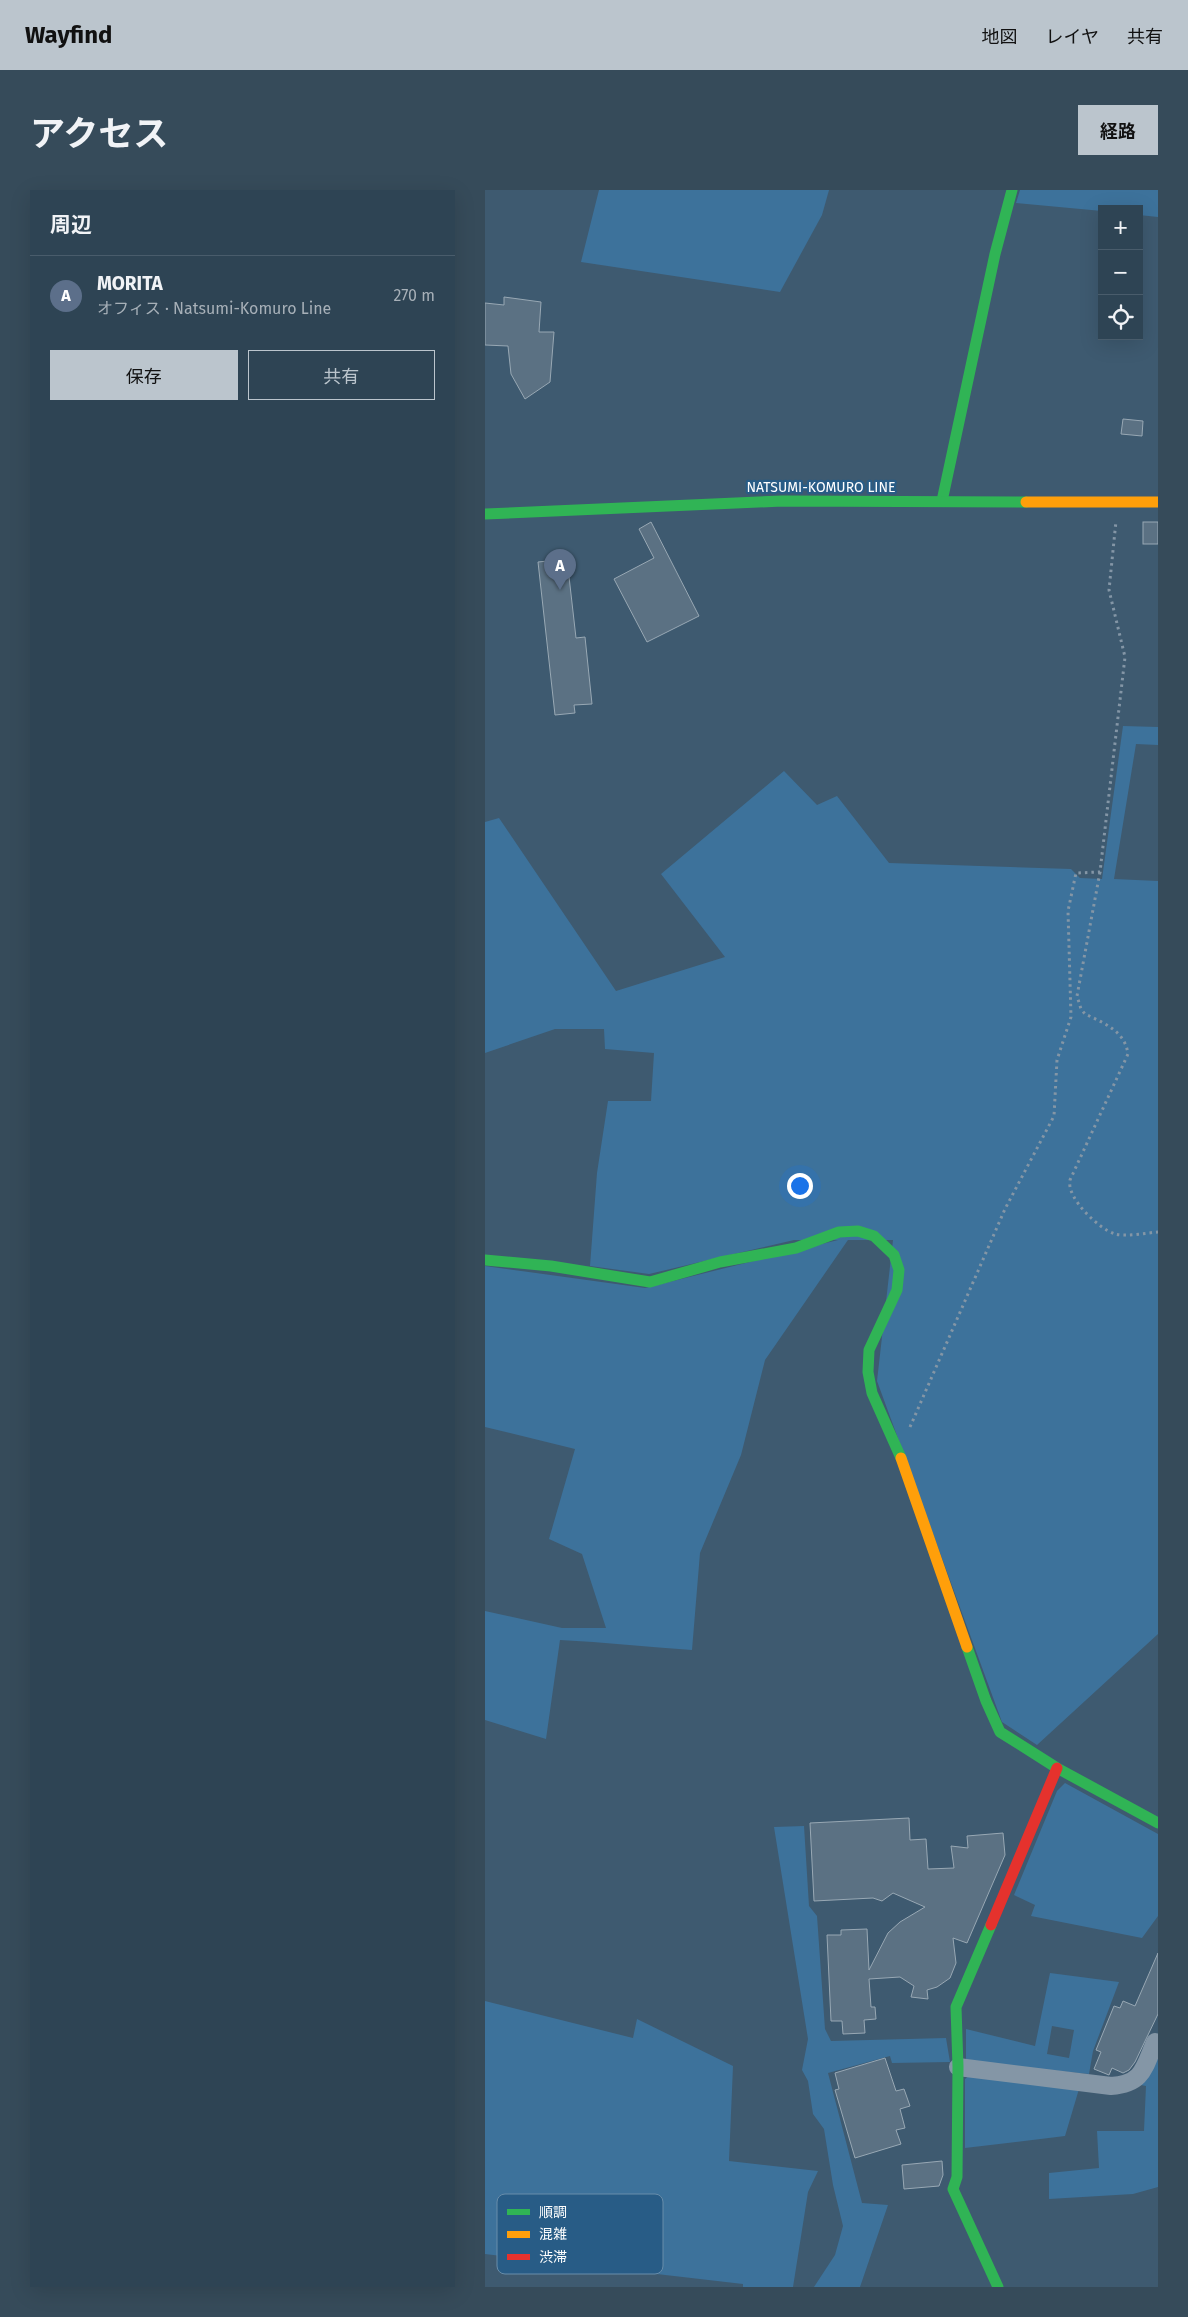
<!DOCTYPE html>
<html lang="ja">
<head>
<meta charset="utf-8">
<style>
	:root { --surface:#2e4454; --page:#364b5a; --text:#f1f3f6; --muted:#a7b0b8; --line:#495c6b; --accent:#bbc5cd }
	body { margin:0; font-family:"Fira Sans","Noto Sans JP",sans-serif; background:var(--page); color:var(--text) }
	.controls { position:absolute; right:15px; top:15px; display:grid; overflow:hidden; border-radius:0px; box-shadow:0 5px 20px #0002 }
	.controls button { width:45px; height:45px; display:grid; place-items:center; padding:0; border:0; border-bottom:1px solid var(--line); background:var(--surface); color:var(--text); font:25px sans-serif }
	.you { position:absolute; left:314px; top:995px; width:18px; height:18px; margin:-12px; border:4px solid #fff; border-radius:50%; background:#1a73e8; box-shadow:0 0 0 8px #1a73e833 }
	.badge { display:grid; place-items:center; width:32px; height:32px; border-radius:50%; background:var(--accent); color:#fff; font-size:16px; font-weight:700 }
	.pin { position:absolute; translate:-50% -41px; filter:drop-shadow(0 1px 2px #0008) }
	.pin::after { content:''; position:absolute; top:26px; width:18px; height:15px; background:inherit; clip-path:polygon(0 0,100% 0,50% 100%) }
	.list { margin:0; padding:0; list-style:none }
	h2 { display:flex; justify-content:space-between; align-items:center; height:65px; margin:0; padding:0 20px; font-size:21px }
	h2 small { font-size:16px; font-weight:400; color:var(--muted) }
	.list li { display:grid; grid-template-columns:32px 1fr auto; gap:15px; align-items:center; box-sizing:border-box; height:80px; padding:0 20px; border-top:1px solid var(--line) }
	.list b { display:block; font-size:19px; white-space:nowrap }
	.list p { margin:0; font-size:16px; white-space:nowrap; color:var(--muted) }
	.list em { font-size:16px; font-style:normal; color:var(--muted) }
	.actions { display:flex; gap:10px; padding:15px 20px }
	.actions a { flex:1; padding:11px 0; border:1px solid var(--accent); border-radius:0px; text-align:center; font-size:18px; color:var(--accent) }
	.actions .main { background:var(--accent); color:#111 }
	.icon { flex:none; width:28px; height:28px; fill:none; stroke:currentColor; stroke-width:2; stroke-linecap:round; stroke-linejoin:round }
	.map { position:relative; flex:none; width:673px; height:2097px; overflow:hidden; border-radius:0px }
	header { display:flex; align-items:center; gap:30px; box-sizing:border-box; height:70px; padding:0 25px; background:var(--accent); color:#111 }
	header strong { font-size:24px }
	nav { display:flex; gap:28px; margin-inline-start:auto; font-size:18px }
	.intro { display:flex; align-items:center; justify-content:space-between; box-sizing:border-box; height:120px; padding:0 30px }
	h1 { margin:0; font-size:35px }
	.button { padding:12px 22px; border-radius:0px; background:var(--accent); color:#111; font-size:18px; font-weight:700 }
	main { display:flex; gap:30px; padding:0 30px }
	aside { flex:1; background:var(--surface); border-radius:0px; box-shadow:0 5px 20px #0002 }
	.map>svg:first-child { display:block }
	.green { fill:#3d729b; fill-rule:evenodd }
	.building { fill:#5b7183; stroke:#98a8b4 }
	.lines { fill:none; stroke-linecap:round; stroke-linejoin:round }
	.path { stroke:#8496a6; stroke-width:3; stroke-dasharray:2.5 4; stroke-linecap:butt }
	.street { stroke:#8496a6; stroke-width:18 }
	.fast { stroke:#30b455; stroke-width:11 }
	.slow { stroke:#ff9f0a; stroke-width:11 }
	.jam { stroke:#e5322d; stroke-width:11 }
	.labels { text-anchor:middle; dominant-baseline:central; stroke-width:4.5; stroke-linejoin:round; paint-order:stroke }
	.street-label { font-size:14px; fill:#fff; stroke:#285c86 }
	.key { fill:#285c86; stroke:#688daa; stroke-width:1 }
	.key-label { font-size:14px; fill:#fff }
</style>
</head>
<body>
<header>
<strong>Wayfind</strong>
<nav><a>地図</a><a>レイヤ</a><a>共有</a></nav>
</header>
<div class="intro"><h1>アクセス</h1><a class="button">経路</a></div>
<main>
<aside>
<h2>周辺<small></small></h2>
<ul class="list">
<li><span class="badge" style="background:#5c6f8a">A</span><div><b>MORITA</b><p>オフィス · Natsumi-Komuro Line</p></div><em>270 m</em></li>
</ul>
<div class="actions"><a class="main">保存</a><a>共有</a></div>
</aside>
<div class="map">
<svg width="673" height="2097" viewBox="0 0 673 2097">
	<rect width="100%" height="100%" fill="#3e5a70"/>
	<!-- green -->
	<g class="green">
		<path d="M114,0h230l-7,25 -42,77 -199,-30z"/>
		<path d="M535,0h138v27l-19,-2v-6h-37v2l-86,-8z"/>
		<path d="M638,536l35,1v18l-22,-1 -22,135 44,2v753l-121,111 -35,-23 -125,-341 16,-141h-99l-145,34 -59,-8 7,-93 11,-72h43l3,-48 -49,-4 -1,-20h-49l-70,24v-231l14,-4 117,173 109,-34 -64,-83 123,-103 33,34 20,-9 52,67 182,6 9,9 22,1z"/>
		<path d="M365,1047l-85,123 -24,95 -41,98 -8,97c-44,-3 -88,-8 -132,-10l-14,99 -61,-19v-109l77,17h44l-24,-74 -33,-15 26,-90 -90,-22v-161l160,22z"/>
		<path d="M580,1593l93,51v82l-16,22 -111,-22 4,-11 -21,-10 43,-104z"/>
		<path d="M319,1636l5,80 8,10 8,113 6,12 115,-3 4,24 -58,1 -2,-7 -62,17 34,130 26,2 -28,82h-46l21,-32 8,-29 -10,-41 -9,-56 -11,-15 -5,-33 -6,-11 6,-31 -34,-212z"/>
		<path d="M565,1783l69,9 -26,69 -4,23 -123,-12v-33l69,17zM567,1836l22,4 -5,28 -22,-4z"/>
		<path d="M0,1811l148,37 4,-19 96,47 -4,95 89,10 -10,21 -15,95h-50v-3l-258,-30z"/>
		<path d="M673,1858v139l-25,7 -84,5v-26l50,-5 -2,-37h47l2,-45 -5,-1z"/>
		<path d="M486,1884l108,15 -14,47 -100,12v-69z"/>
	</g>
	<!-- building -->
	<g class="building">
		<path d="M19,107l37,5 -2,30h15l-4,50 -25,17 -14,-25 -3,-28 -23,-1v-42l19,2z"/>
		<path d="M638,229l20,2 -1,15 -21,-2z"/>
		<path d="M166,332l48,94 -52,26 -33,-63 40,-21 -15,-29z"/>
		<rect x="658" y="332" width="15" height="22"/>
		<path d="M82,369l9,79 9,-1 7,67 -18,1 1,8 -20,2 -17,-153z"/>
		<path d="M424,1628l1,22 16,-1 2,30 26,-1 -3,-22 17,2 -1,-12 36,-3 2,22 -38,88 -14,-5 3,25 -6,15 -13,9 -10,3 1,9 -17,-2 3,-11 -14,-9 -31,2 2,28h4l1,12 -12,1 1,13 -22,1 -1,-13h-11l-4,-86h14v-5l26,-1 2,41 19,-37 12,-11 25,-15 -32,-14 -11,8 -9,-3 -59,3 -4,-78z"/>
		<path d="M673,1763v61l-23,48 -6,8 -6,3 -11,-5 -3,7 -15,-6 7,-17 -5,-2 18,-44 6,2 3,-7 12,5z"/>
		<path d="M400,1868l11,33 8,-2 6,17 -10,3 5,19 -9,2 5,14 -46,14 -20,-68 4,-1 -4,-16z"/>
		<path d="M457,1971l1,14 -4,11 -35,3 -2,-24z"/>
	</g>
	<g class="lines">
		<!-- path -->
		<g class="path">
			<path d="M615,682l-23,124 4,13 4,5c19,9 40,17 43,40l-58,126c-4,18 29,49 45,54 12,3 30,-1 43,-2"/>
			<path d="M425,1237l95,-218 49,-93 3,-56 14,-43 -3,-106 8,-38 24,-1 25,-215 -16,-67 7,-69"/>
		</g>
		<!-- street -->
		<path class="street" d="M473,1877l153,19c32,-2 33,-18 44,-44"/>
		<!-- fast -->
		<g class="fast">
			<path d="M457,311l53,-247 17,-64"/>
			<path d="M0,324l297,-13 244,1"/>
			<path d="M0,1070l66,6 99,16 70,-20 76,-14 43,-16 19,-1 16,5 20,19 5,15 -2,20 -28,60 -1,22 4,21 29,65"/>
			<path d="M482,1457l19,54 14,31 57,36 101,55"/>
			<path d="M506,1735l-35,82 2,60 -1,110 -4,12 45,98"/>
		</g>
		<!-- slow -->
		<g class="slow">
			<path d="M541,312h132"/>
			<path d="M416,1268l66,189"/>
		</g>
		<!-- jam -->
		<path class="jam" d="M506,1735l66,-157"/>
	</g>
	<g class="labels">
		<!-- street labels -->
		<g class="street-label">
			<text x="336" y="297">NATSUMI-KOMURO LINE</text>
		</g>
	</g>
	<!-- legend -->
	<rect x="12" y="2004" width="166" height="80" rx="8" class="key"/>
	<rect x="22" y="2019" width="23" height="6" fill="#30b455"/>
	<rect x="22" y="2041" width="23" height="7" fill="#ff9f0a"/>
	<rect x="22" y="2064" width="23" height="6" fill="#e5322d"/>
	<g class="key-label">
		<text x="54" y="2027">順調</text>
		<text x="54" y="2049">混雑</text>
		<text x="54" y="2072">渋滞</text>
	</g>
</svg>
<div class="controls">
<button>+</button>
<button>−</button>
<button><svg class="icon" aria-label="locate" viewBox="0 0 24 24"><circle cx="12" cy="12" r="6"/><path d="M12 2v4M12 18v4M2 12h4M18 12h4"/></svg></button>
</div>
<div class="you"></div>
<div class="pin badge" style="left:75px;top:400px;background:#5c6f8a">A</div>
</div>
</main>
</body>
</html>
